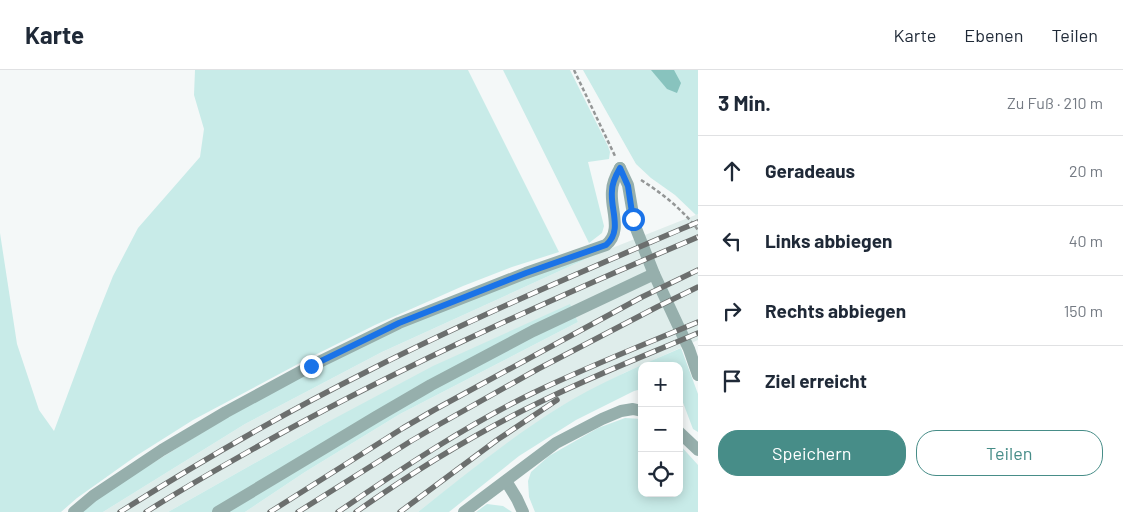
<!DOCTYPE html>
<html lang="de">
<head>
<meta charset="utf-8">
<style>
	:root { --surface:#fff; --page:#f6f6f7; --text:#1f2937; --muted:#747a83; --line:#e0e1e3; --accent:#478d88 }
	body { margin:0; font-family:Barlow,sans-serif; background:var(--page); color:var(--text) }
	.controls { position:absolute; right:15px; bottom:15px; display:grid; overflow:hidden; border-radius:10px; box-shadow:0 2px 12px #0003 }
	.controls button { width:45px; height:45px; display:grid; place-items:center; padding:0; border:0; border-bottom:1px solid var(--line); background:var(--surface); color:var(--text); font:25px sans-serif }
	.stop { position:absolute; width:15px; height:15px; margin:-11px; border:4px solid #1a73e8; border-radius:50%; background:#fff }
	.stop.end { background:#1a73e8; border-color:#fff; box-shadow:0 1px 5px #0008 }
	.list { margin:0; padding:0; list-style:none }
	h2 { display:flex; justify-content:space-between; align-items:center; height:65px; margin:0; padding:0 20px; font-size:21px }
	h2 small { font-size:16px; font-weight:400; color:var(--muted) }
	.list li { display:grid; grid-template-columns:32px 1fr auto; gap:15px; align-items:center; box-sizing:border-box; height:70px; padding:0 20px; border-top:1px solid var(--line) }
	.list b { display:block; font-size:19px; white-space:nowrap }
	.list em { font-size:16px; font-style:normal; color:var(--muted) }
	.actions { display:flex; gap:10px; padding:15px 20px }
	.actions a { flex:1; padding:11px 0; border:1px solid var(--accent); border-radius:20px; text-align:center; font-size:18px; color:var(--accent) }
	.actions .main { background:var(--accent); color:#fff }
	.icon { flex:none; width:28px; height:28px; fill:none; stroke:currentColor; stroke-width:2; stroke-linecap:round; stroke-linejoin:round }
	.map { position:relative; flex:none; width:698px; height:442px; overflow:hidden }
	header { display:flex; align-items:center; gap:30px; box-sizing:border-box; height:70px; padding:0 25px; background:var(--surface); border-bottom:1px solid var(--line) }
	header strong { font-size:24px }
	nav { display:flex; gap:28px; margin-inline-start:auto; font-size:18px }
	main { display:flex }
	aside { flex:1; background:var(--surface) }
	.map>svg:first-child { display:block }
	.built { fill:#dfedeb }
	.green { fill:#c8ebe8 }
	.water { fill:#88c3be }
	.lines { fill:none; stroke-linecap:round; stroke-linejoin:round }
	.path { stroke:#949797; stroke-width:2.5; stroke-dasharray:4 2.5; stroke-linecap:butt }
	.minor { stroke:#96afac; stroke-width:12 }
	.rail-casing { stroke:#6c6f6e; stroke-width:5.5 }
	.rail { stroke:#fff; stroke-width:4; stroke-dasharray:11; stroke-linecap:butt }
	.route { stroke:#1a73e8; stroke-width:6 }
</style>
</head>
<body>
<header>
<strong>Karte</strong>
<nav><a>Karte</a><a>Ebenen</a><a>Teilen</a></nav>
</header>
<main>
<div class="map">
<svg width="698" height="442" viewBox="0 0 698 442">
	<rect width="100%" height="100%" fill="#f4f8f8"/>
	<!-- built -->
	<path class="built" d="M698,144v126l-74,33 -66,35 -64,45 -76,59h-173l60,-40 95,-58 178,-92 -8,-17 -246,119 -156,88h-65l142,-88 137,-72 215,-98z"/>
	<!-- green -->
	<g class="green">
		<path d="M195,0h273l91,182 -47,15 -49,19 -88,39 -62,31 -120,64 -57,36 -59,42 -16,14h-61v-279l17,111 22,66 15,21 41,-110 18,-45 25,-48 62,-71 4,-28 -10,-34z"/>
		<path d="M503,0h67l38,76 2,6 -1,7 -21,3 16,64 -2,7 -13,10z"/>
		<path d="M583,0h115v144l-2,1 -21,-20 -24,-17 -15,-14z"/>
		<path d="M597,184l-215,98 -137,72 -142,88h-21l27,-22 112,-69 86,-48 89,-45 74,-31z"/>
		<path d="M570,234l8,18 -178,92 -95,58 -60,40h-77l156,-88 109,-58z"/>
		<path d="M681,278l17,46v38l-5,-3 -11,-29 -3,-2v-32h-37v23l-8,2 -58,29 -57,36 -70,56h-31c45,-36 91,-73 140,-104 39,-24 81,-42 123,-60z"/>
		<path d="M625,348l17,1v74h37v-49l19,21v47h-163l-6,-15 -1,-16 3,-9 18,-16 49,-28z"/>
		<path d="M487,434l16,2 9,6h-36z"/>
	</g>
	<!-- water -->
	<path class="water" d="M651,0h23l7,13 -4,10 -10,-4z"/>
	<g class="lines">
		<!-- path -->
		<g class="path">
			<path d="M574,0l41,86"/>
			<path d="M641,110c21,13 42,30 57,50"/>
		</g>
		<!-- minor -->
		<g class="minor">
			<path d="M620,98l8,17 7,41 19,48 35,75 9,26"/>
			<path d="M679,362l19,18"/>
			<path d="M506,411l11,18 6,13"/>
			<path d="M74,442l19,-16 69,-46 64,-38 85,-46 88,-43 127,-50 80,-28c17,-14 4,-36 6,-54 0,-8 4,-16 8,-23"/>
			<path d="M218,442l158,-95 55,-32 102,-54 121,-57"/>
			<path d="M464,442l92,-69 46,-24 19,-8 12,-2 9,2"/>
		</g>
		<defs>
			<g id="rail">
				<path d="M120,442c81,-51 164,-99 250,-142 107,-54 218,-101 328,-148"/>
				<path d="M146,442c44,-28 89,-53 134,-78 135,-74 276,-137 418,-197"/>
				<path d="M270,442l133,-84 31,-18 208,-113 56,-27"/>
				<path d="M298,442l113,-71 29,-17 98,-55 119,-62 41,-20"/>
				<path d="M338,442c63,-43 127,-86 195,-119 54,-26 110,-48 165,-71"/>
				<path d="M356,442c58,-41 118,-78 182,-109 52,-26 106,-47 160,-70"/>
				<path d="M400,442l97,-72 60,-40"/>
			</g>
		</defs>
		<!-- rail casing -->
		<use href="#rail" class="rail-casing"/>
		<!-- rail -->
		<use href="#rail" class="rail"/>
	</g>
	<g class="lines">
		<!-- route -->
		<path class="route" d="M311,296l88,-43 127,-50 80,-28c17,-14 4,-36 6,-54 0,-8 4,-16 8,-23l8,18 5,33"/>
	</g>
</svg>
<div class="controls">
<button>+</button>
<button>−</button>
<button><svg class="icon" aria-label="locate" viewBox="0 0 24 24"><circle cx="12" cy="12" r="6"/><path d="M12 2v4M12 18v4M2 12h4M18 12h4"/></svg></button>
</div>
<div class="stop" style="left:633px;top:149px"></div>
<div class="stop end" style="left:311px;top:296px"></div>
</div>
<aside>
<h2>3 Min.<small>Zu Fuß · 210 m</small></h2>
<ul class="list">
<li><svg class="icon" aria-label="ahead" viewBox="0 0 24 24"><path d="M12 20V5M6 11l6-6 6 6"/></svg><div><b>Geradeaus</b></div><em>20 m</em></li>
<li><svg class="icon" aria-label="left" viewBox="0 0 24 24"><path d="M17 20v-9H6M10 6l-5 5 5 5"/></svg><div><b>Links abbiegen</b></div><em>40 m</em></li>
<li><svg class="icon" aria-label="right" viewBox="0 0 24 24"><path d="M7 20v-9h11M14 6l5 5-5 5"/></svg><div><b>Rechts abbiegen</b></div><em>150 m</em></li>
<li><svg class="icon" aria-label="arrive" viewBox="0 0 24 24"><path d="M6 21V4h12l-3 4 3 4H6"/></svg><div><b>Ziel erreicht</b></div></li>
</ul>
<div class="actions"><a class="main">Speichern</a><a>Teilen</a></div>
</aside>
</main>
</body>
</html>
